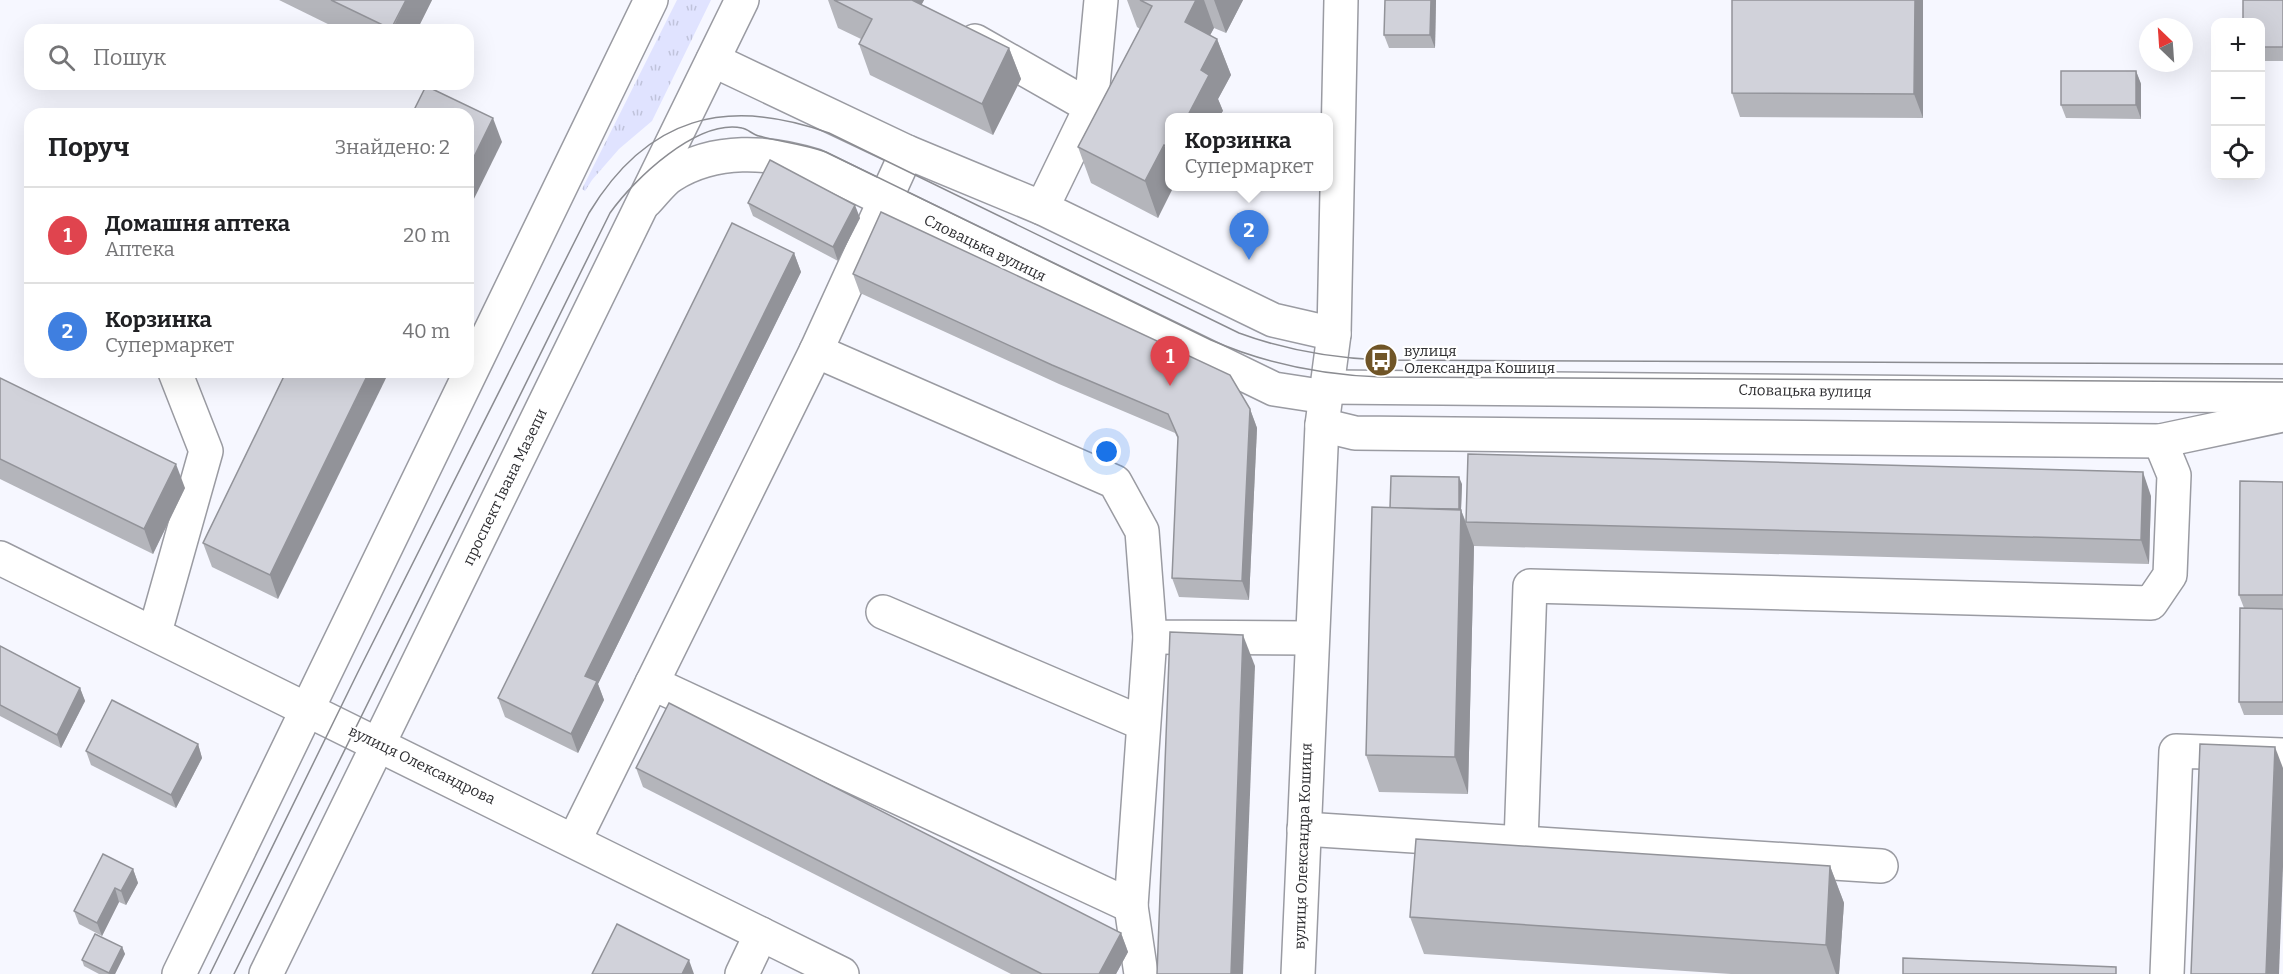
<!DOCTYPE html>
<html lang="uk">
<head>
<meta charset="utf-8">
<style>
	:root { --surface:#fff; --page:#f2f2f2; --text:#202124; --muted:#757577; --line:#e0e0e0; --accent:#705527 }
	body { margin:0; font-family:Bitter,serif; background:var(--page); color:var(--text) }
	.controls { position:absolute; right:18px; top:18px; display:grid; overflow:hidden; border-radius:12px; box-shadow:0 6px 24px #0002 }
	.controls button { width:54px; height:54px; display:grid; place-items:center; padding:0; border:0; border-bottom:2px solid var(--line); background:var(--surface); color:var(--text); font:30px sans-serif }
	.compass { position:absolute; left:2139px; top:18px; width:54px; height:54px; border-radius:50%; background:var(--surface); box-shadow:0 6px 24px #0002; rotate:335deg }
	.you { position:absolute; left:1107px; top:452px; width:21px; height:21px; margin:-15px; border:4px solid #fff; border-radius:50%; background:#1a73e8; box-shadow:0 0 0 9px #1a73e833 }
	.badge { display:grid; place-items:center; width:39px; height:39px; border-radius:50%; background:var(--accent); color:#fff; font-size:20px; font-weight:700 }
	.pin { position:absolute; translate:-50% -50px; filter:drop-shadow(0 2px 3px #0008) }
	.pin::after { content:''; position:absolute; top:32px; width:21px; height:18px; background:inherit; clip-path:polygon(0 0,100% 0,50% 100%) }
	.popup { position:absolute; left:1165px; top:113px; width:168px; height:78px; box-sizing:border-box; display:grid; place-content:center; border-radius:12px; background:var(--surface); filter:drop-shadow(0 2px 4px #0005); font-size:20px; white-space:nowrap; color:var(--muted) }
	.popup b { font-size:22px; color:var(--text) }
	.popup::after { content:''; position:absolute; left:50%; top:100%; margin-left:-12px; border:12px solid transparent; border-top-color:var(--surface) }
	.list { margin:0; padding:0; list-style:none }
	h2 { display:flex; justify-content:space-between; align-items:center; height:78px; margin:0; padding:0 24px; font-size:26px }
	h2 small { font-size:20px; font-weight:400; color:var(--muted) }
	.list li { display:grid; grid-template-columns:39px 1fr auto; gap:18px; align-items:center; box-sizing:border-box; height:96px; padding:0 24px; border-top:2px solid var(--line) }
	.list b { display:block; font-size:22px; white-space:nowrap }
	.list p { margin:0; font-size:20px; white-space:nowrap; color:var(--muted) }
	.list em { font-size:20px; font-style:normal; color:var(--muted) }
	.icon { flex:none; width:33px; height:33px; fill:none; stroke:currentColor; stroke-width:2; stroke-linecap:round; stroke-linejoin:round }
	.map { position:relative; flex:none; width:2283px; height:974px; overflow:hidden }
	.search { position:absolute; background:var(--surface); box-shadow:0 6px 24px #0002; left:24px; top:24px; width:450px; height:66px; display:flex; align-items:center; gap:15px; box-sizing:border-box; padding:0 21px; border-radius:18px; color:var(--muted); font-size:22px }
	.panel { position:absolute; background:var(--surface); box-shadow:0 6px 24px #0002; left:24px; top:108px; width:450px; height:270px; border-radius:18px }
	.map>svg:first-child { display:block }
	.grass { fill:url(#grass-tufts) }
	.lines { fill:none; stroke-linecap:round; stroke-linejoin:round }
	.minor-casing { stroke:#9a9ba2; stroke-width:36 }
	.highway-casing { stroke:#9a9ba2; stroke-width:36 }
	.minor { stroke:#fff; stroke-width:33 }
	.highway { stroke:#fff; stroke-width:33 }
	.tram { stroke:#8b8c91; stroke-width:1.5 }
	.wall { fill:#b4b5bb }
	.shaded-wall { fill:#929399 }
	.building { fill:#d1d2da; stroke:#929399; stroke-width:1.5 }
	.labels { text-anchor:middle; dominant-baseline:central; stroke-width:4.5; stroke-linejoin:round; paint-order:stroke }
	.street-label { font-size:15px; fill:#2d2d30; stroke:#fff }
	.poi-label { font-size:15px; fill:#2d2d30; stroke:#fff; text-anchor:start }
</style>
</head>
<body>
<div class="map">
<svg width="2283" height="974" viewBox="0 0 2283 974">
	<defs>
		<pattern id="grass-tufts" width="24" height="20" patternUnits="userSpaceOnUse" patternTransform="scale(1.5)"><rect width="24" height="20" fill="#e0e3ff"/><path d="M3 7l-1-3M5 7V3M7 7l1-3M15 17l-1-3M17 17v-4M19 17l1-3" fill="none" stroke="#c0c3db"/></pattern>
	</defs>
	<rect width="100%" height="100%" fill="#f6f7ff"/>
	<!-- grass -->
	<path class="grass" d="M677,0h34l-59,121 -33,28 -27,31 -7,11 -3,-2z"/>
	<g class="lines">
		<defs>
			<g id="minor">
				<path d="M975,41l116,66"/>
				<path d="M713,60l194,92 135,56 231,112 61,14"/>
				<path d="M907,152l-91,199 299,131 27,49 8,106 161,1"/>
				<path d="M646,201c8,-8 16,-20 26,-26 43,-27 96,-24 143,-9l459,223 52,8"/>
				<path d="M1042,208l49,-101 10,-107"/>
				<path d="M1327,387l956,9"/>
				<path d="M1322,425l33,8 805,8 123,-26"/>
				<path d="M0,558l842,416"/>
				<path d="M883,612l259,111"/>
				<path d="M155,632l51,-181 -31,-79"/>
				<path d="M652,683l479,223 19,-269"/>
				<path d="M1304,829l577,37"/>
				<path d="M574,841l242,-490"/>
				<path d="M1521,843l9,-257 621,17 19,-28 4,-100 -14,-34"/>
				<path d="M1131,906l10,68"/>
				<path d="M742,974l19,-40"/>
				<path d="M1298,974l24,-549 12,-91 7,-334"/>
				<path d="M2167,974l9,-223 107,4"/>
			</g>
			<g id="highway">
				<path d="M179,974l472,-974"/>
				<path d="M266,974l476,-974"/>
			</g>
		</defs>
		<!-- minor casing -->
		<use href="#minor" class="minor-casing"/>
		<!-- highway casing -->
		<use href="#highway" class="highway-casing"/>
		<!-- minor -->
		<use href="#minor" class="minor"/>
		<!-- highway -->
		<use href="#highway" class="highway"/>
		<!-- tram -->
		<g class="tram">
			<path d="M210,974l148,-302 231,-459c58,-96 137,-117 240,-80l410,200c46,17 92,25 141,27l903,4"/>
			<path d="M234,974l376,-761c24,-34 87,-94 132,-85 6,1 11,7 17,8 22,6 45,8 67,16l385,188c55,24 110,35 170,37l902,5"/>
		</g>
	</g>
	<!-- wall -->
	<g class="wall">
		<path d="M279,0h153l-15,30h-77z"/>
		<path d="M828,0h96l-3,5 88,43 12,31 -28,56 -123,-60 -11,-31 2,-5 -23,-11z"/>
		<path d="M1127,0h116l-17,33 -12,-5 -4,7 7,4 14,36 -13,24 5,12 -53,6v69l-12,32 -67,-35 -13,-36 62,-118 -3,-2z"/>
		<path d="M1436,0l-1,48h-46l-5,-13z"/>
		<path d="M1923,0v118l-183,-1 -8,-24z"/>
		<path d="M2283,0v61h-23v-39z"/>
		<path d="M2136,71l5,13v35l-75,-1 -5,-13z"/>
		<path d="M748,203l112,15 -22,43 -85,-45z"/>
		<path d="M794,253l7,19 -203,412 6,16 -26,53 -73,-36 -7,-19z"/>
		<path d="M853,274l397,135 7,19 -8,172 -70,-3 -7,-19 6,-139 -3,-6 -116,-49 -199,-91z"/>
		<path d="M286,372l-8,227 -66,-32 -9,-24z"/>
		<path d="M0,378l185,110 -32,66 -153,-75z"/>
		<path d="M2283,482v233h-39l-5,-13 5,-94 -5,-13z"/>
		<path d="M1462,484l-1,26 5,12 685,-26 -2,68 -675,-18 -6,248 -89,-2 -13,-37 24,-247z"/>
		<path d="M0,646l80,42 5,13 -24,47 -61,-32z"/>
		<path d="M198,744l4,14 -26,50 -85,-43 -5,-14z"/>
		<path d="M636,768l485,165 7,19 -12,22h-105l-368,-187z"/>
		<path d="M1830,866l14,37 -5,71h-108l-307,-20 -14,-37z"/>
		<path d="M133,869l5,14 -12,22 -7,-3 -17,34 -23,-12 -5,-13z"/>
		<path d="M122,947l3,7 -10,20h-16l-15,-8 -2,-6z"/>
	</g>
	<!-- shaded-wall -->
	<g class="shaded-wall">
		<path d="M406,0h26l-15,30h-25z"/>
		<path d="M902,0h22l-13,25z"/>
		<path d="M1196,0h8l10,28 -16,30 -13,-36z"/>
		<path d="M1214,0h29l-17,33z"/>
		<path d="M1431,0h5l-1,48 -5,-13z"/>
		<path d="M1915,0h8v118l-9,-24z"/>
		<path d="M1217,39l14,36 -13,24 5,12 -4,6h-32l14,-47z"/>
		<path d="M1009,48l12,31 -28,56 -11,-31z"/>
		<path d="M2136,71l5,13v35l-5,-14z"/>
		<path d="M493,118l9,24 -34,69v-42z"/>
		<path d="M1164,145l6,15v26h4l-16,32 -13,-37z"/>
		<path d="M855,205l5,13 -22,43 -5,-14z"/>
		<path d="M794,253l7,19 -203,412 6,16 -26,53 -7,-19 14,-58z"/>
		<path d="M369,372h20l-111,227 -8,-24z"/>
		<path d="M1250,409l7,19 -8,172 -7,-19z"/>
		<path d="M176,464l9,24 -32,66 -9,-25z"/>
		<path d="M2143,472l8,24 -2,68 -8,-24z"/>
		<path d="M1459,477l3,7 -1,26 13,36 -6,248 -13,-37z"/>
		<path d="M1243,635l12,31 -12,308h-12z"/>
		<path d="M80,688l5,13 -24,47 -4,-13z"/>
		<path d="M198,744l4,14 -26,50 -5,-13z"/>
		<path d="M2275,747l8,21v99l-4,107h-13z"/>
		<path d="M1830,866l14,37 -5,71h-3l-10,-29z"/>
		<path d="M133,869l5,14 -12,22 -5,-14z"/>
		<path d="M115,888l4,14 -17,34 -5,-13z"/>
		<path d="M1121,933l7,19 -12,22h-17z"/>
		<path d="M122,947l3,7 -10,20h-6z"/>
		<path d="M689,960l5,14h-12z"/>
	</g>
	<!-- building -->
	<g class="building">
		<path d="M331,0h75l-15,29z"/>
		<path d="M834,0h78l97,48 -27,56 -123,-60 13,-25z"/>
		<path d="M1140,0h56l-11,22 32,17 -16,31 8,5 -22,42h-17v31l-6,-3 -19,36 -67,-34 74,-141z"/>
		<path d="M1385,0h46l-1,35h-46z"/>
		<path d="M1732,0h183l-1,94 -182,-1z"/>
		<path d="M2243,0h40v47h-23v-25h-17z"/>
		<rect x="2061" y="71" width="75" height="34"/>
		<path d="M426,86l67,32 -25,51v-55h-56z"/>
		<path d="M770,160l85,45 -22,42 -85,-44z"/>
		<path d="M881,212l349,163 20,34 -8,172 -70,-3 6,-141 -10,-23 -116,-49 -199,-91z"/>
		<path d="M732,223l62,30 -209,423 12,5 -26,53 -73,-36z"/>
		<path d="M286,372h83l-99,203 -67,-32z"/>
		<path d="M0,378l176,86 -32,65 -144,-70z"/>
		<path d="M1468,454l675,18 -2,68 -675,-18z"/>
		<path d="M1391,476l68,1v32l-69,-1z"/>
		<path d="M2240,481l43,1v113h-44z"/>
		<path d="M1372,507l89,3 -6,247 -89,-2z"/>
		<path d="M2240,608l43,1v93h-44z"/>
		<path d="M1170,632l73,3 -12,339h-74z"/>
		<path d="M0,646l80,42 -23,47 -57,-30z"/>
		<path d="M112,700l86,44 -27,51 -85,-44z"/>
		<path d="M669,703l452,230 -22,41h-57l-406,-206z"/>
		<path d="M2200,744l75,3 -9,227h-75z"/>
		<path d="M1416,839l414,27 -4,79 -416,-28z"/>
		<path d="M103,854l30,15 -12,22 -6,-3 -18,35 -23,-12z"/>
		<path d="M617,924l72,36 -7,14h-90z"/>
		<path d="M95,934l27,13 -13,26 -27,-13z"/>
		<path d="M1903,958l213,9v7h-213z"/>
	</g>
	<!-- icons -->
	<defs>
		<symbol id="bus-disc" viewBox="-11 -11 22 22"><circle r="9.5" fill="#705527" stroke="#fff"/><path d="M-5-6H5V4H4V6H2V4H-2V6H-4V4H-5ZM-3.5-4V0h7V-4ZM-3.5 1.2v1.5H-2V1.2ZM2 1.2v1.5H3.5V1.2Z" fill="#fff"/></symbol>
	</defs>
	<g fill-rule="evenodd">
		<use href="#bus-disc" x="1362" y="341" width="38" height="38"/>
	</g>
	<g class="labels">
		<!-- street labels -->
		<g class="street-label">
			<text transform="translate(985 248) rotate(26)">Словацька вулиця</text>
			<text transform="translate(1805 391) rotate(1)">Словацька вулиця</text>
			<text transform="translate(505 487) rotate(-64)">проспект Івана Мазепи</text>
			<text transform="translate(422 765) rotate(26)">вулиця Олександрова</text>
			<text transform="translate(1303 846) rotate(-88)">вулиця Олександра Кошиця</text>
		</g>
		<!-- poi labels -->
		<g class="poi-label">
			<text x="1404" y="351">вулиця<tspan x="1404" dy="17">Олександра Кошиця</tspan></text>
		</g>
	</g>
</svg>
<div class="controls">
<button>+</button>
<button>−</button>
<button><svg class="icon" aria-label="locate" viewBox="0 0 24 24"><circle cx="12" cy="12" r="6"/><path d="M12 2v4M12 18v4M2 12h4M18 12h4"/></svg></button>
</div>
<svg class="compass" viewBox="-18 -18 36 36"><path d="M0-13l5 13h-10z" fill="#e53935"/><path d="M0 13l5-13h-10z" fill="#757577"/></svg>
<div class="you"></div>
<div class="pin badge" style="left:1170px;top:386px;background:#e0444e">1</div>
<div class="pin badge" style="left:1249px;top:260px;background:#3f7fe0">2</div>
<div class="popup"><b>Корзинка</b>Супермаркет</div>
<div class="search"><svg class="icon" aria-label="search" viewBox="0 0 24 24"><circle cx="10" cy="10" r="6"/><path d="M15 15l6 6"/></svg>Пошук</div>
<section class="panel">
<h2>Поруч<small>Знайдено: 2</small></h2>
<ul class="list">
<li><span class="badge" style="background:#e0444e">1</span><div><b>Домашня аптека</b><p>Аптека</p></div><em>20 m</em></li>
<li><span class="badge" style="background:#3f7fe0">2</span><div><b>Корзинка</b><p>Супермаркет</p></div><em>40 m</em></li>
</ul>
</section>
</div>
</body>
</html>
